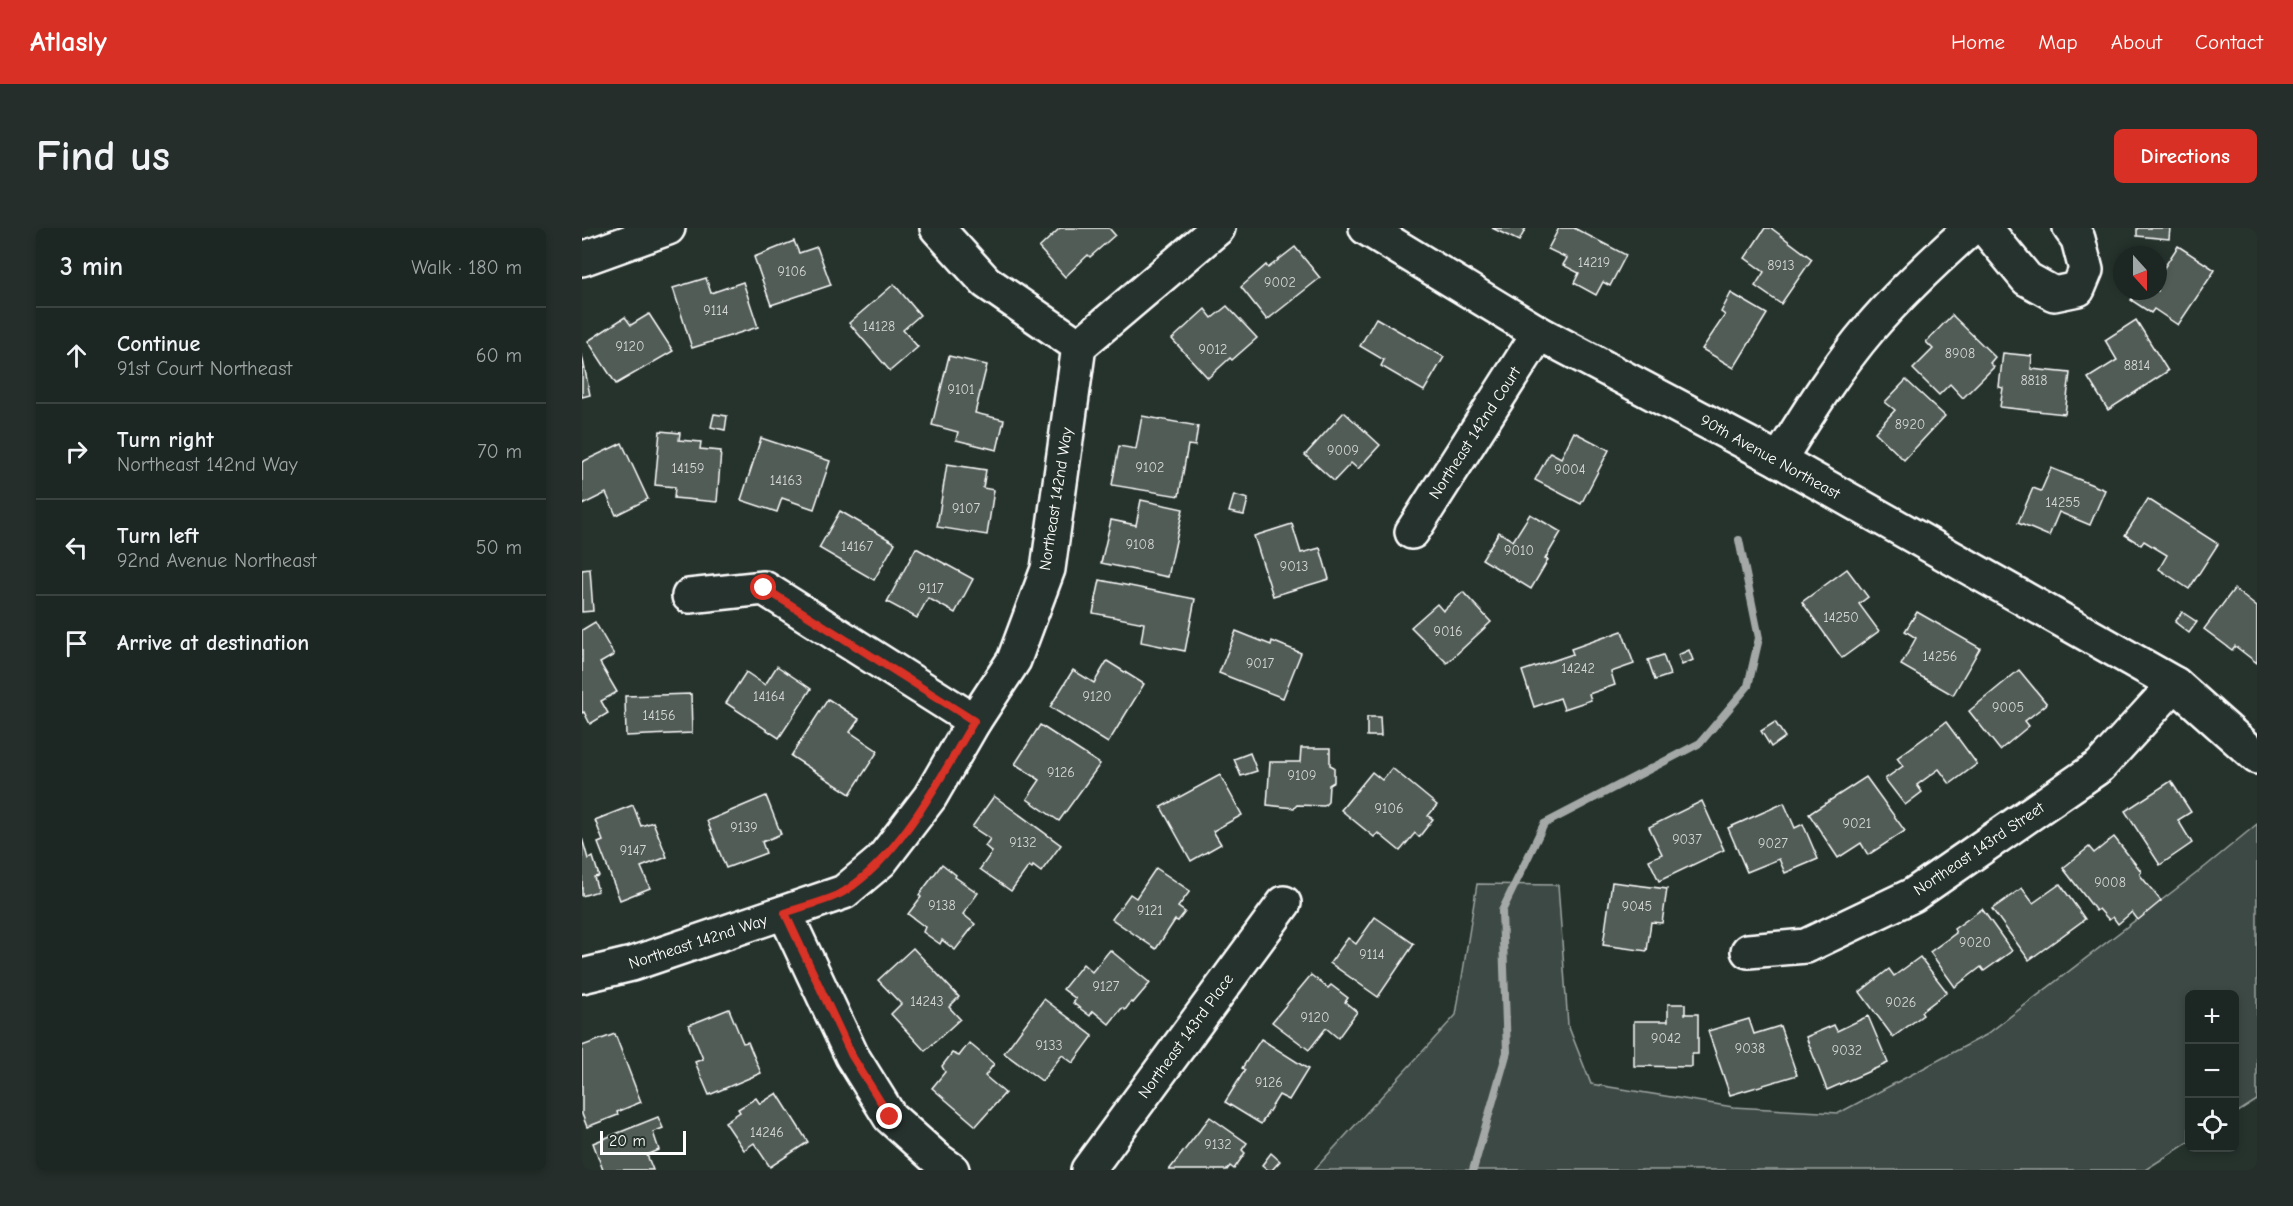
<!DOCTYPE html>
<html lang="en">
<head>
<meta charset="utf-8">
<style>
	:root { --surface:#1c2622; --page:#252e2a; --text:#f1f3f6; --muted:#a0a5a5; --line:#3a4340; --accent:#d93025 }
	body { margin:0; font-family:"Comic Neue",sans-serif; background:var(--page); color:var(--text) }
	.controls { position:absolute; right:18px; bottom:18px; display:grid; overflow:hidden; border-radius:9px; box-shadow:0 3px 9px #0003 }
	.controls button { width:54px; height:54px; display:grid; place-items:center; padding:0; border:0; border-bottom:2px solid var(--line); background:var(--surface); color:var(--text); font:30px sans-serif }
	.compass { position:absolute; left:1531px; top:18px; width:54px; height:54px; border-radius:50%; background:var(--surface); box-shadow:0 3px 9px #0003; rotate:159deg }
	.scale { position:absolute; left:18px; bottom:15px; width:86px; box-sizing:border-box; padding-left:6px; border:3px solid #fff; border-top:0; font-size:16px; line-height:21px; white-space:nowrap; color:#fff; -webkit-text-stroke:4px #26332d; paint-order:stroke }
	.stop { position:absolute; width:18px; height:18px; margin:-14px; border:4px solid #d93025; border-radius:50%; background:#fff }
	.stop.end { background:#d93025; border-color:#fff; box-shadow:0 2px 6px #0008 }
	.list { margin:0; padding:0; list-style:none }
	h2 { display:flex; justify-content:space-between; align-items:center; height:78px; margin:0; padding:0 24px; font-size:26px }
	h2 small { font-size:20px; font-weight:400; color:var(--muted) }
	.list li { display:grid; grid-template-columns:39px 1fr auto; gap:18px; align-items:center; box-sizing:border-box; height:96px; padding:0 24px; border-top:2px solid var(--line) }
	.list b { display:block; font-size:22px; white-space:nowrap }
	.list p { margin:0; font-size:20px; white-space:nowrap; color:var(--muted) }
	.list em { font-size:20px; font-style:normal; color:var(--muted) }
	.icon { flex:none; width:33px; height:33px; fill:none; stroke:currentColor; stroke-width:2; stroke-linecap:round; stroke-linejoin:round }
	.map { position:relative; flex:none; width:1675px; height:942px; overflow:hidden; border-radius:9px }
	header { display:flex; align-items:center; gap:36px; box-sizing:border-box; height:84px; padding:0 30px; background:var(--accent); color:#fff }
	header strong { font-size:28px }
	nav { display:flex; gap:33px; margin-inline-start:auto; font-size:21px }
	.intro { display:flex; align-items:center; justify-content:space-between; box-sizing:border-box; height:144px; padding:0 36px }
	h1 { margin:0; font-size:42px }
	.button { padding:15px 27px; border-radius:9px; background:var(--accent); color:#fff; font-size:21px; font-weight:700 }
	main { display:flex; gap:36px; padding:0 36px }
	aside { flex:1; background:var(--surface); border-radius:9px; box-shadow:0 3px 9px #0003 }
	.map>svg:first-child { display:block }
	.green { fill:#3e4944; stroke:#9ea4a2; stroke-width:1.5 }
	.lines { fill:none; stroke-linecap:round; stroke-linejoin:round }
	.stream { stroke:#a4a9a7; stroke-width:8 }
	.building { fill:#515c57; stroke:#fff; stroke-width:1.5 }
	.minor-casing { stroke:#fff; stroke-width:38 }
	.minor { stroke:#26332d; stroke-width:33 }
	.route { stroke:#d93025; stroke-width:8 }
	.labels { text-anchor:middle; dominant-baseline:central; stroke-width:4.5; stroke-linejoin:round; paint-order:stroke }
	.number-label { font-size:14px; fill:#d4d6d5 }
	.street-label { font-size:16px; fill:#fff; stroke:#26332d }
</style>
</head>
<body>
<header>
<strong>Atlasly</strong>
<nav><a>Home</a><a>Map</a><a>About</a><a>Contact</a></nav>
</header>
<div class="intro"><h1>Find us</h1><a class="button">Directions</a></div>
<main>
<aside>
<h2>3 min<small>Walk · 180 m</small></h2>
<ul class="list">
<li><svg class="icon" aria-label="ahead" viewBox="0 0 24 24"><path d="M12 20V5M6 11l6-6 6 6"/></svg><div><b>Continue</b><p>91st Court Northeast</p></div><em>60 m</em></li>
<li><svg class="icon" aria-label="right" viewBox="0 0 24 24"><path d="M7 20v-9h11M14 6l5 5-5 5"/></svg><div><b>Turn right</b><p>Northeast 142nd Way</p></div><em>70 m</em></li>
<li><svg class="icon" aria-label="left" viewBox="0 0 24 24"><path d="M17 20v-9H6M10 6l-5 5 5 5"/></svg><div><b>Turn left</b><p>92nd Avenue Northeast</p></div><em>50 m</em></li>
<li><svg class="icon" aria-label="arrive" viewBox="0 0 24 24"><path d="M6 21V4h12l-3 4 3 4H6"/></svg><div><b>Arrive at destination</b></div></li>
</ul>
</aside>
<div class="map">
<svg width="1675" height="942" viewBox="0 0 1675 942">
	<rect width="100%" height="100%" fill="#26332d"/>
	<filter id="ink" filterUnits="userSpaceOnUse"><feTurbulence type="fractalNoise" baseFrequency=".0167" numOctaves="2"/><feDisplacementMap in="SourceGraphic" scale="12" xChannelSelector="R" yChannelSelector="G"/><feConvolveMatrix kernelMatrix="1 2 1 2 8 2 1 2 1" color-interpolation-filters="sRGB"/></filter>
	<g filter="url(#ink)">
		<!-- green -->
		<path class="green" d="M1675,596v276l-22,14 -1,-120h-44l-1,148 -44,28h-831l142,-155 21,-131 81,1 10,140 23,59 142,23 106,6 147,-78 220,-169z"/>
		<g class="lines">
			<!-- stream -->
			<path class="stream" d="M891,942l34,-118 -5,-141 42,-87 156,-81 48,-57 11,-48 -20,-98"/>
		</g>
		<!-- building -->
		<g class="building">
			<path d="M478,0h49l6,7 -25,22 -2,-2 -23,22 -26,-29z"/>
			<path d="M910,0h34l-7,13z"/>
			<path d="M977,0h15l52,27 -16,31 -7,-4 -7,13 -22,-12 5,-10 -16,-8 4,-7 -19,-9z"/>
			<path d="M1183,0h6l41,31 -31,45 -26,-18 9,-14 -19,-14z"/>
			<path d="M1555,0h33l-1,11 -32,-3z"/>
			<path d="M212,13l5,12 18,-6 14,38 -60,20 -17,-48z"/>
			<path d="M1596,18l37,24 -37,55 -24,-16 -3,4 -20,-13 6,-9h21v-14z"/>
			<path d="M713,19l25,31 -53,42 -26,-33 25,-22 2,3z"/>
			<path d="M124,50l5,15 32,-11 15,45 -66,21 -19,-60z"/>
			<path d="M312,56l26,31 -17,15 15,17 -28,24 -41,-48z"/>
			<path d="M1149,65l36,21 -33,54 -32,-19 23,-34 -4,-3z"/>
			<path d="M645,78l30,32 -25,22 -2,-2 -22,20 -36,-39 33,-30 7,9z"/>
			<path d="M67,86l24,37 -57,33 -28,-43 37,-24 6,8z"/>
			<path d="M1370,87l43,42 -5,6 4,4 -31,31 -13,-14 -11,11 -26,-26 20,-20 -7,-7z"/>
			<path d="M794,90l68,39 -20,34 -43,-25 3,-6 -24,-14z"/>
			<path d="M1554,92l32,51 -60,39 -20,-32 29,-18 -12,-20z"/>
			<path d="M1421,125l29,3 -1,13 39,4 -5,41 -65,-7 3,-19 -4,-1z"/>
			<path d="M0,127l8,40 -8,2z"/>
			<path d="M367,128l38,9 -12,48 29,7 -7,30 -41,-10 2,-8 -26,-7z"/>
			<path d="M1324,152l39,36 -41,44 -29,-28 20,-22 -10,-8z"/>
			<path d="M762,184l36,33 -22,24 -7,-6 -17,18 -29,-26z"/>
			<path d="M132,186l13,2 -2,14 -14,-3z"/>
			<path d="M560,188l56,10 -3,20 -7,-1 -9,51 -67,-11 7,-39 17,3z"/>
			<path d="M78,203l20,2 -1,7 22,2 -1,7 21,2 -4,51 -43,-4 1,-11 -20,-2z"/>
			<path d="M992,204l35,18 -28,54 -46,-24 15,-28 11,6z"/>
			<path d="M179,210l69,23 -16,48 -32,-11 -5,14 -36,-12z"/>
			<path d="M40,215l26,56 -32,16 -10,-22 -24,12v-43z"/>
			<path d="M365,236l39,6 -3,18 11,2 -7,45 -50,-8z"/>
			<path d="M1469,240l54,22 -15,35 -31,-13 -10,24 -31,-13 15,-35 8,3z"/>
			<path d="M652,267l14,4 -4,16 -15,-3z"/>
			<path d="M1566,271l70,45 -29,45 -30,-20 8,-14 -23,-14 -3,4 -16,-10z"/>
			<path d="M559,272l42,9 -15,68 -67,-14 10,-43 25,5z"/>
			<path d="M258,283l55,32 -21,37 -55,-32z"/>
			<path d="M948,286l31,18 -16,27 3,1 -17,29 -49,-30 17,-27 14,9z"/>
			<path d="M710,296l9,29 19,-5 9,31 -56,17 -19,-60z"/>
			<path d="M334,320l57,31 -18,34 -27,-15 -11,20 -30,-16z"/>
			<path d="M8,341l3,42 -11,1v-42z"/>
			<path d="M1265,341l21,28 -9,7 20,27 -37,27 -40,-56z"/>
			<path d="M518,352l95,19 -10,52 -44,-9 3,-19 -51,-10z"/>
			<path d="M1652,361l23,18v56l-22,-17 -3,4 -28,-21z"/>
			<path d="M881,364l28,30 -44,41 -36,-36 26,-23 6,7z"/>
			<path d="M1335,384l63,36 -27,47 -52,-30 15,-27 -11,-7z"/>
			<path d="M1600,384l15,10 -8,11 -14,-11z"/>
			<path d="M13,394l19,33 -14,8 17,29 -16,9 7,12 -18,11 -6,-12 -2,1v-83z"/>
			<path d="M654,403l35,14 1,-4 29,12 -18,45 -64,-25z"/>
			<path d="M1040,403l12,33 -23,8 4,13 -26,9 2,6 -27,9 -4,-11 -26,9 -12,-36 51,-17 -2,-5z"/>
			<path d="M1107,422l4,10 -11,5 -4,-10z"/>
			<path d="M1081,427l7,20 -15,5 -7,-20z"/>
			<path d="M525,433l37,23 -36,59 -58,-36 23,-37 21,13z"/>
			<path d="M195,438l34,23 -32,49 -53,-35 20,-31 19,13z"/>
			<path d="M1437,442l28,34 -22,17 4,5 -29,24 -31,-39z"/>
			<path d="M109,466l1,39 -66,3 -1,-40z"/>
			<path d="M246,471l31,20 -9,13 28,19 -28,43 -59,-38z"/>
			<path d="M785,489h13l1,19h-14z"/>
			<path d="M1193,494l10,15 -14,10 -10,-16z"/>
			<path d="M1364,494l31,42 -27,20 -11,-15 -22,16 5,7 -17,13 -20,-26 18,-13 -6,-8z"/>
			<path d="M458,497l60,39 -41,57 -32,-22 13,-19 -25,-16z"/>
			<path d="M719,520h29v17l4,2v15l-5,3 -1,17 -4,4 -27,-1 -3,3 -27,-3 3,-43h30z"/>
			<path d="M668,525l7,18 -16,5 -7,-17z"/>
			<path d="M810,540l45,37 -9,11 5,3 -14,18 -4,-4 -15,18 -22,-18 -4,4 -33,-27 31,-38 10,8z"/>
			<path d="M638,547l22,40 -29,16 8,13 -30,17 -30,-54z"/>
			<path d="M1284,549l39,54 -37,24 -7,-12 -23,15 -29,-44z"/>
			<path d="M1589,553l20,31 -13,8 14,23 -32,22 -35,-54z"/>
			<path d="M184,568l15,38 -19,8 4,11 -40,15 -19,-47z"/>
			<path d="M412,568l67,49 -20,27 -8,-6 -1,2 -3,-2 -18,25 -31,-22 12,-17 -7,-6 5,-7 -18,-12z"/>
			<path d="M1120,573l22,49 -65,31 -10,-21 13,-6 -13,-27z"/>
			<path d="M1202,575l11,25 8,-4 15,35 -33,14 -6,-14 -32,13 -19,-44z"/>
			<path d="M51,577l8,21 12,-4 14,35 -26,10 9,21 -30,12 -22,-57 5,-2 -8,-21z"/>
			<path d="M1532,609l27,34 -1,4 21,26 -23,19 -6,-8 -14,12 -5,-7 -4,3 -10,-11 -3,2 -33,-43 26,-21 5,6z"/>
			<path d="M0,610l6,21 5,-2 6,19 -5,1 4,14 -16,5z"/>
			<path d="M360,636l14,11 -1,2 23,16 -15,21 12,10 -20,26 -13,-10 -2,4 -17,-12 2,-5 -17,-13 13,-17 -2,-2z"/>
			<path d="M574,640l34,23 -12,16 7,5 -7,9 -3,-1 -19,29 -44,-30 18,-25 6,4z"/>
			<path d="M1030,654l55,7 -5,34 -11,-1 -4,29 -44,-6z"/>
			<path d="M1478,656l25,35 -56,41 -37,-51 30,-21 11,15z"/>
			<path d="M1400,681l30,42 -28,20 -3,-4 -26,20 -25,-35 26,-19 -2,-4z"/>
			<path d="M793,689l39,27 -36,53 -48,-34 18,-25 8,6z"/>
			<path d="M331,720l46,49 -10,10 11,12 -35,32 -34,-37 10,-10 -23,-24z"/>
			<path d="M528,722l40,33 -17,20 -2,-1 -6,8 -3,-2 -13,16 -16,-13 -3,5 -17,-13 3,-4 -13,-10 20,-25 9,8z"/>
			<path d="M1338,729l27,35 -26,20 2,3 -30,22 -33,-45 29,-23 5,7z"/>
			<path d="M729,747l17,13 3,-3 17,13 -3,4 12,10 -19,26 -12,-10 -17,22 -37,-28z"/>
			<path d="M462,771l49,37 -20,27 -11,-8 -20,26 -38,-28z"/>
			<path d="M1086,776h17v10h13v40h-6v13l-58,-1v-45h34z"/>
			<path d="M147,781l14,34 5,-1 13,31 -52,22 -14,-33 8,-3 -14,-34z"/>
			<path d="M1286,788l20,47 -61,27 -21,-53 28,-12 3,6z"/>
			<path d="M1167,791l5,15 26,-8 17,49 -67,20 -22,-64z"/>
			<path d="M33,806l26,68 -24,10 1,3 -31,12 -5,-13v-68z"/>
			<path d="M679,811l47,30 -19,31 -10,-5 -18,29 -36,-22 20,-32 -3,-2z"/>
			<path d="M387,815l25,21 -9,12 20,17 -29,33 -44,-38 13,-16 -3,-6 10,-13 7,3z"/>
			<path d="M195,865l31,49 -38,25 -16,-24 -10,7 -19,-28 15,-10 -2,-3 18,-11 4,6z"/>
			<path d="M76,889l5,11 -10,4 6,18 -12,5 6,15h-50l-10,-27z"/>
			<path d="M628,889l37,26 -5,7 3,3 -11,16 -4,-3 -3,4h-58z"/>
			<path d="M689,925l9,8 -8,9h-4l-6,-5z"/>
		</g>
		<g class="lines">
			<defs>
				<g id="minor">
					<path d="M355,0l49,54 93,64"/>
					<path d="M784,0l173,105 240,127 396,224 82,73"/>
					<path d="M1403,0l42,51 27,15 24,-5 8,-19 -8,-31 -8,-11"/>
					<path d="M0,31l86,-31"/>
					<path d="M1197,232c28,-45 56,-91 91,-132 31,-36 65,-68 101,-100"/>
					<path d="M830,304l127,-199"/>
					<path d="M107,368l75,-8 210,133"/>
					<path d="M203,685l67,143 38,61 48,43 14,10"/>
					<path d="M1166,723l58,-5 107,-51 187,-129 75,-82"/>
					<path d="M0,748l50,-12 212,-72 37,-31 49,-64 44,-76 40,-61 34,-91 31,-223 139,-118"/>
					<path d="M506,942l196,-267"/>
				</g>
			</defs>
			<!-- minor casing -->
			<use href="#minor" class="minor-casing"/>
			<!-- minor -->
			<use href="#minor" class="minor"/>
		</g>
	</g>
	<g class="lines" filter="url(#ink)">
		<!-- route -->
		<path class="route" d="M182,360l210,133c-33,56 -73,134 -129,170 -15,10 -42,15 -60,22l67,143 38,61"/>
	</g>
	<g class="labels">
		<!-- number labels -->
		<g class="number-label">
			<text x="1012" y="34">14219</text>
			<text x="1199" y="37">8913</text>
			<text x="210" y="43">9106</text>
			<text x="698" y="54">9002</text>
			<text x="134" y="82">9114</text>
			<text x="297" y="98">14128</text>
			<text x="48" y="118">9120</text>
			<text x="631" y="121">9012</text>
			<text x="1378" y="125">8908</text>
			<text x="1555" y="137">8814</text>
			<text x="1452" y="152">8818</text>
			<text x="379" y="161">9101</text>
			<text x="1328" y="196">8920</text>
			<text x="761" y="222">9009</text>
			<text x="568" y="239">9102</text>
			<text x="106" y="240">14159</text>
			<text x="988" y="241">9004</text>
			<text x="204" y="252">14163</text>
			<text x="1481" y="274">14255</text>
			<text x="384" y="280">9107</text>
			<text x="558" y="316">9108</text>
			<text x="275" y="318">14167</text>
			<text x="937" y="322">9010</text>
			<text x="712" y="338">9013</text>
			<text x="349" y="360">9117</text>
			<text x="1259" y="389">14250</text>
			<text x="866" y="403">9016</text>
			<text x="1358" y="428">14256</text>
			<text x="678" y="435">9017</text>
			<text x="996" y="440">14242</text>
			<text x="187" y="468">14164</text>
			<text x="515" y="468">9120</text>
			<text x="1426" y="479">9005</text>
			<text x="77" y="487">14156</text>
			<text x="479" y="544">9126</text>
			<text x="720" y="547">9109</text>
			<text x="807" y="580">9106</text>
			<text x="1275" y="595">9021</text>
			<text x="162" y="599">9139</text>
			<text x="1105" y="611">9037</text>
			<text x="441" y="614">9132</text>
			<text x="1191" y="615">9027</text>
			<text x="51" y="622">9147</text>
			<text x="1528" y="654">9008</text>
			<text x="360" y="677">9138</text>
			<text x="1055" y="678">9045</text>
			<text x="568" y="682">9121</text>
			<text x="1393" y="714">9020</text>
			<text x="790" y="726">9114</text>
			<text x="524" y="758">9127</text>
			<text x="345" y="773">14243</text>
			<text x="1319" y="774">9026</text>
			<text x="733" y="789">9120</text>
			<text x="1084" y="810">9042</text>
			<text x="467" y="817">9133</text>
			<text x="1168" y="820">9038</text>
			<text x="1265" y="822">9032</text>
			<text x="687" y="854">9126</text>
			<text x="185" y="904">14246</text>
			<text x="636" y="916">9132</text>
		</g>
		<!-- street labels -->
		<g class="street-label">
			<text transform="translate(893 205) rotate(-57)">Northeast 142nd Court</text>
			<text transform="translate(1188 229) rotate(29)">90th Avenue Northeast</text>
			<text transform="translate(474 271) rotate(-81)">Northeast 142nd Way</text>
			<text transform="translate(1397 621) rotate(-34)">Northeast 143rd Street</text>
			<text transform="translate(116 714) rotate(-18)">Northeast 142nd Way</text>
			<text transform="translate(604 808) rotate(-54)">Northeast 143rd Place</text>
		</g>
	</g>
</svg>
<div class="controls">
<button>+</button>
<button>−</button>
<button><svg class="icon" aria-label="locate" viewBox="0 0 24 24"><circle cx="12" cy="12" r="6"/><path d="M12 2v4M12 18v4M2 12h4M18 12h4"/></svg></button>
</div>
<svg class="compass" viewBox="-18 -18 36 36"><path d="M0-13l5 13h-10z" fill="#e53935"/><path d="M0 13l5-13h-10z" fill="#a0a5a5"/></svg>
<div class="scale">20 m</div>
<div class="stop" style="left:182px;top:360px"></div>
<div class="stop end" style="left:308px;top:889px"></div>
</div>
</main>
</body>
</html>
